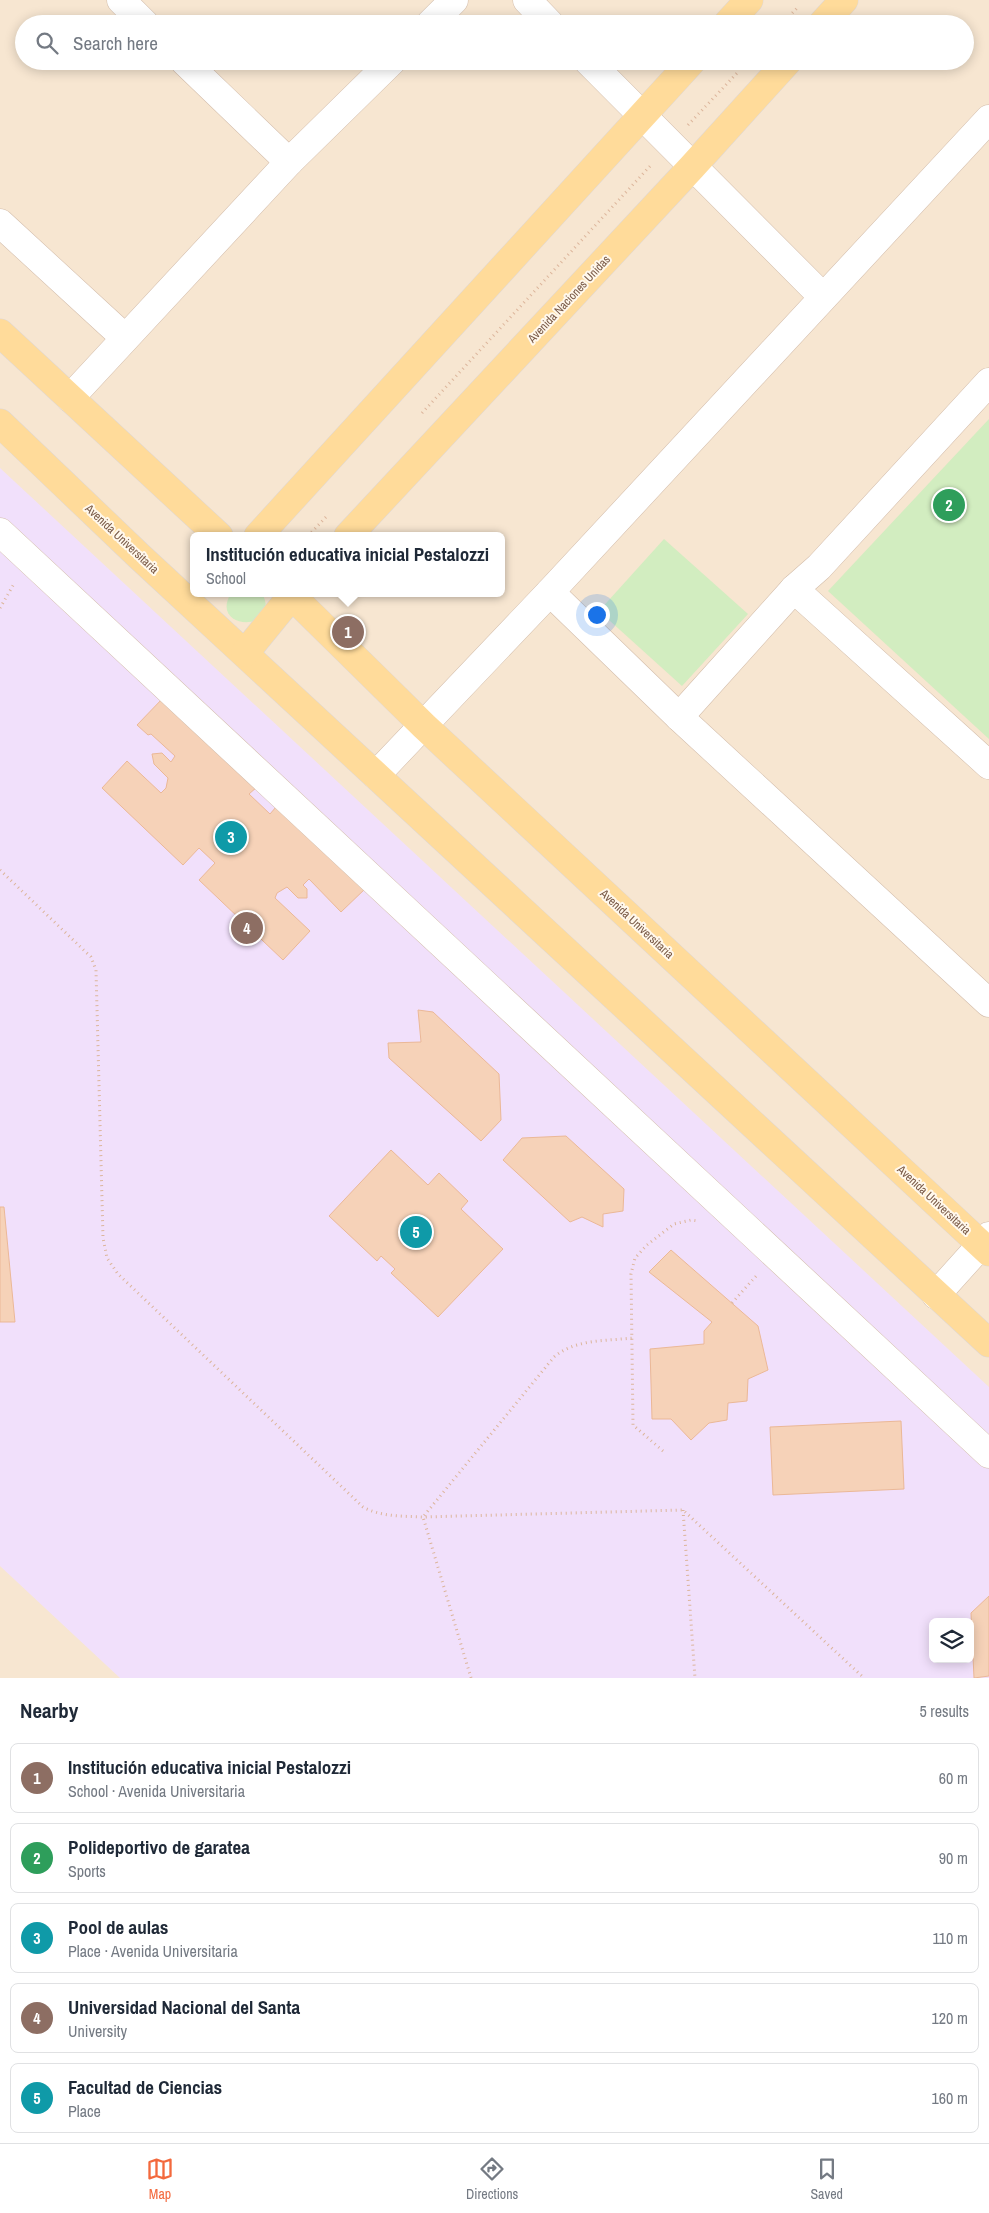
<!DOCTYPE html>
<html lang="en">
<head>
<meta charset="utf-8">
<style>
	:root { --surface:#fff; --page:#f2f2f3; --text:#1f2937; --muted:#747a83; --line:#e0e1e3; --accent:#f3693d }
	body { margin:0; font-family:"Archivo Narrow",sans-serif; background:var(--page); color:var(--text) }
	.controls { position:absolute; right:15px; bottom:15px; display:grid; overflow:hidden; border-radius:8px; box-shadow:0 2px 12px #0003 }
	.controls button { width:45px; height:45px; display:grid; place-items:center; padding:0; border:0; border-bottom:1px solid var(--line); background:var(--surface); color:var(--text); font:25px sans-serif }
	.you { position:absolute; left:596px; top:614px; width:18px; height:18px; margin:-12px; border:4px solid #fff; border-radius:50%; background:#1a73e8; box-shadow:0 0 0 8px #1a73e833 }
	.badge { display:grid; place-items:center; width:32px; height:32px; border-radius:50%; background:var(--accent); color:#fff; font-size:16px; font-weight:700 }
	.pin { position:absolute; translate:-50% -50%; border:2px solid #fff; box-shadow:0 1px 5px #0006 }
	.popup { position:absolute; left:190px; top:532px; width:315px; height:65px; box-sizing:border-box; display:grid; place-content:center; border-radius:8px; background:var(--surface); filter:drop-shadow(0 1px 4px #0005); font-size:16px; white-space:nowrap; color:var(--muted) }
	.popup b { font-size:19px; color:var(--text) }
	.popup::after { content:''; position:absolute; left:50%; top:100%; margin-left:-10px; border:10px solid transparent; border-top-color:var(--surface) }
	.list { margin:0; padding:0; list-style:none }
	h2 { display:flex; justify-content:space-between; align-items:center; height:65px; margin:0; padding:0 20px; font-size:21px }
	h2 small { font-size:16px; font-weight:400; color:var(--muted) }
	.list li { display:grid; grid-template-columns:32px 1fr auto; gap:15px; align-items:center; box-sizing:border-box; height:70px; margin:0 10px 10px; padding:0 10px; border:1px solid var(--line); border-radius:8px }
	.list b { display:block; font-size:19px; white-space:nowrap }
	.list p { margin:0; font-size:16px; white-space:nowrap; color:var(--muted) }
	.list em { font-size:16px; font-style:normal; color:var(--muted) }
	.icon { flex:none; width:28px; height:28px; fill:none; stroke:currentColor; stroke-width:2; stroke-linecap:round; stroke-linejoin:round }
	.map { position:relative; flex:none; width:989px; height:1678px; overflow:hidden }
	.search { position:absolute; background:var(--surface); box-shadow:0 2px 12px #0003; left:15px; right:15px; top:15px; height:55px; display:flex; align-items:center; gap:12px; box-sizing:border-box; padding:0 18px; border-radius:28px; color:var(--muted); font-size:19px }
	.sheet { height:465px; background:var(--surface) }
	nav { display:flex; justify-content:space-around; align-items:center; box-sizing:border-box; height:70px; border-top:1px solid var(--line); background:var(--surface); font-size:14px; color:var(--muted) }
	nav a { display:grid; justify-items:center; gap:2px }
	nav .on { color:var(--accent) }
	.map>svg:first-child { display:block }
	.residential { fill:#f7e6d1; fill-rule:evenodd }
	.education { fill:#f1e0fb; fill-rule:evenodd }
	.green { fill:#d2edc0 }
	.building { fill:#f6d2b8; stroke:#ebb897 }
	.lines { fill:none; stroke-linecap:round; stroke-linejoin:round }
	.minor-casing { stroke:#d3bdab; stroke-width:29 }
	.major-casing { stroke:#dfd7d3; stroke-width:29 }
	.path { stroke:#dcb59b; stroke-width:3; stroke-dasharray:1 4; stroke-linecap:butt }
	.minor { stroke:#fff; stroke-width:28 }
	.major { stroke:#ffdb9a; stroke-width:28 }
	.labels { text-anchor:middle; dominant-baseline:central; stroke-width:4; stroke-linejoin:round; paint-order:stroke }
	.street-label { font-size:12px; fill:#795946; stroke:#fff8ec }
</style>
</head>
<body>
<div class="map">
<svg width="989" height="1678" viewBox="0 0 989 1678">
	<rect width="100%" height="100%" fill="#fef4e3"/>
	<!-- residential -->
	<path class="residential" d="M0,0h989v1678h-989zM24,24h941v37h-941zM194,536h308v57h-308zM933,1622h37v37h-37z"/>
	<!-- education -->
	<path class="education" d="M0,468l989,919v291h-869l-120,-112zM933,1622h37v37h-37z"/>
	<!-- green -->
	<g class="green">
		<path d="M989,419v320l-161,-148z"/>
		<path d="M664,539l84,75 -66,72 -83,-75z"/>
		<path d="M231,593h31c21,40 -54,38 -31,0z"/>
	</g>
	<!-- building -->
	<g class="building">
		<path d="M164,697l93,90 -8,7 21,20 6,-7 90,81 -25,24 -32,-33 -6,6 4,4v9h-9l-11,-11 -10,6 -2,5 35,33 -27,29 -84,-80 16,-17 -16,-15 -16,17 -81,-77 25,-27 34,32 5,-5 2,-10 -14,-14 -2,-10 10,-1 9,9 4,-6 -24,-22 -3,1 -11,-10z"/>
		<path d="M418,1010l15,2 66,62 2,46 -20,21 -92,-83 -1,-15 33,-1z"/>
		<path d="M566,1136l58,53 -1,22 -20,3v13l-21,-10 -12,5 -67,-62 19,-22z"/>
		<path d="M391,1150l37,35 11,-12 29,28 -7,8 42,40 -65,68 -47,-44 4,-4 -14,-13 -4,5 -48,-45z"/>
		<path d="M0,1207h4l11,115h-15z"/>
		<path d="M671,1250l87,76 10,44 -20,9 -1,22 -19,2 -1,17 -18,3 -18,17 -20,-21h-19l-2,-70 54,-5v-13l8,-9 -63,-50z"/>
		<path d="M901,1421l3,68 -131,6 -3,-68z"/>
		<path d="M989,1596v80l-15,2 -3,-65z"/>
	</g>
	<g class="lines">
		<defs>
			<g id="minor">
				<path d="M121,0l24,24"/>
				<path d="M527,0l23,24"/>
				<path d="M430,24l24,-24"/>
				<path d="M184,61l105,101"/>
				<path d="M588,61l235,236"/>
				<path d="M0,223l125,115"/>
				<path d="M70,398l219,-236 103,-101"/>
				<path d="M0,532l989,922"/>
				<path d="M794,589l195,176"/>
				<path d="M550,592l129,125 310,286"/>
				<path d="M679,717l115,-128 25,-22 170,-185"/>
				<path d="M376,775l174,-183 439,-473"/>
				<path d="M936,1295l53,-59"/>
			</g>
			<g id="major">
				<path d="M727,24l22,-24"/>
				<path d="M822,24l22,-24"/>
				<path d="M0,333l219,203"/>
				<path d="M0,423l139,133 850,787"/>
				<path d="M258,536l434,-475"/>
				<path d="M348,536l344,-369 96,-106"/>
				<path d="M289,593l135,133 565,526"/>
				<path d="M245,653l49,-60"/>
			</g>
		</defs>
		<!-- minor casing -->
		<use href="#minor" class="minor-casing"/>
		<!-- major casing -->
		<use href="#major" class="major-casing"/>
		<!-- path -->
		<g class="path">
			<path d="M782,24l17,-18"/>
			<path d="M688,125l51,-54"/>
			<path d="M422,413l230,-249"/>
			<path d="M308,536l18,-19"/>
			<path d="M0,608l15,-26"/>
			<path d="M0,870l91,87 5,13 7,268 4,20 11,16 245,233c18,10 40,9 60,10l260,-7 181,168"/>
			<path d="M732,1303l25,-28"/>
			<path d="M663,1451l-30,-26 -2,-151 4,-16 12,-13 27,-21 17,-4 7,1"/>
			<path d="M683,1510l12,168"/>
			<path d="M471,1678l-48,-161 131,-160c21,-18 52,-16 79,-19"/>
		</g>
		<!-- minor -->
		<use href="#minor" class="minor"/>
		<!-- major -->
		<use href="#major" class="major"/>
	</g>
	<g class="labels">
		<!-- street labels -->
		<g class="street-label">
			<text transform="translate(569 299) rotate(-47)">Avenida Naciones Unidas</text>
			<text transform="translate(122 539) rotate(43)">Avenida Universitaria</text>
			<text transform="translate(637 924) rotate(43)">Avenida Universitaria</text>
			<text transform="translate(934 1200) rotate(43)">Avenida Universitaria</text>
		</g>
	</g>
</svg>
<div class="controls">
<button><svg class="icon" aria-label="layers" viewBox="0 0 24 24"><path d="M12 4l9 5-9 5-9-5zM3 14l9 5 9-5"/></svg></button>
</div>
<div class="you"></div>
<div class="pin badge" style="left:348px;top:632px;background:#8d6e63">1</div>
<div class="popup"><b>Institución educativa inicial Pestalozzi</b>School</div>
<div class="pin badge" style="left:949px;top:505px;background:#2e9e5b">2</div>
<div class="pin badge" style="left:231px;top:837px;background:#0f9aa8">3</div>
<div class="pin badge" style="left:247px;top:928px;background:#8d6e63">4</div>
<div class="pin badge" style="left:416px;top:1232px;background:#0f9aa8">5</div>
<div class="search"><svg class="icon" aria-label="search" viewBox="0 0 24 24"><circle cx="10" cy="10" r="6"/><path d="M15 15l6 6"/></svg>Search here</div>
</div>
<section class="sheet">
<h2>Nearby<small>5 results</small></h2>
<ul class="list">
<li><span class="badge" style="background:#8d6e63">1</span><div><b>Institución educativa inicial Pestalozzi</b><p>School · Avenida Universitaria</p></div><em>60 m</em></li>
<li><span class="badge" style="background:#2e9e5b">2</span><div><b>Polideportivo de garatea</b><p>Sports</p></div><em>90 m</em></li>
<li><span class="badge" style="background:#0f9aa8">3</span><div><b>Pool de aulas</b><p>Place · Avenida Universitaria</p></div><em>110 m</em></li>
<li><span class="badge" style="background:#8d6e63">4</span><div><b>Universidad Nacional del Santa</b><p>University</p></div><em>120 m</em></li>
<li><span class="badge" style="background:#0f9aa8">5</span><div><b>Facultad de Ciencias</b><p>Place</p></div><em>160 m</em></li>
</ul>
</section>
<nav>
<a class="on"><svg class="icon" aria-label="map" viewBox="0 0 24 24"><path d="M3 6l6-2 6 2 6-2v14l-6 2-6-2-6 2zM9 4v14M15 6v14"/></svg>Map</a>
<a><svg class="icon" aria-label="directions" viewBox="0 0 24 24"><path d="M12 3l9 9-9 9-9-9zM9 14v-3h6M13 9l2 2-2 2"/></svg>Directions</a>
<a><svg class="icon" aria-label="saved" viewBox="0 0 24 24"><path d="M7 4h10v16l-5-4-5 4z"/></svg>Saved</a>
</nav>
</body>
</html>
